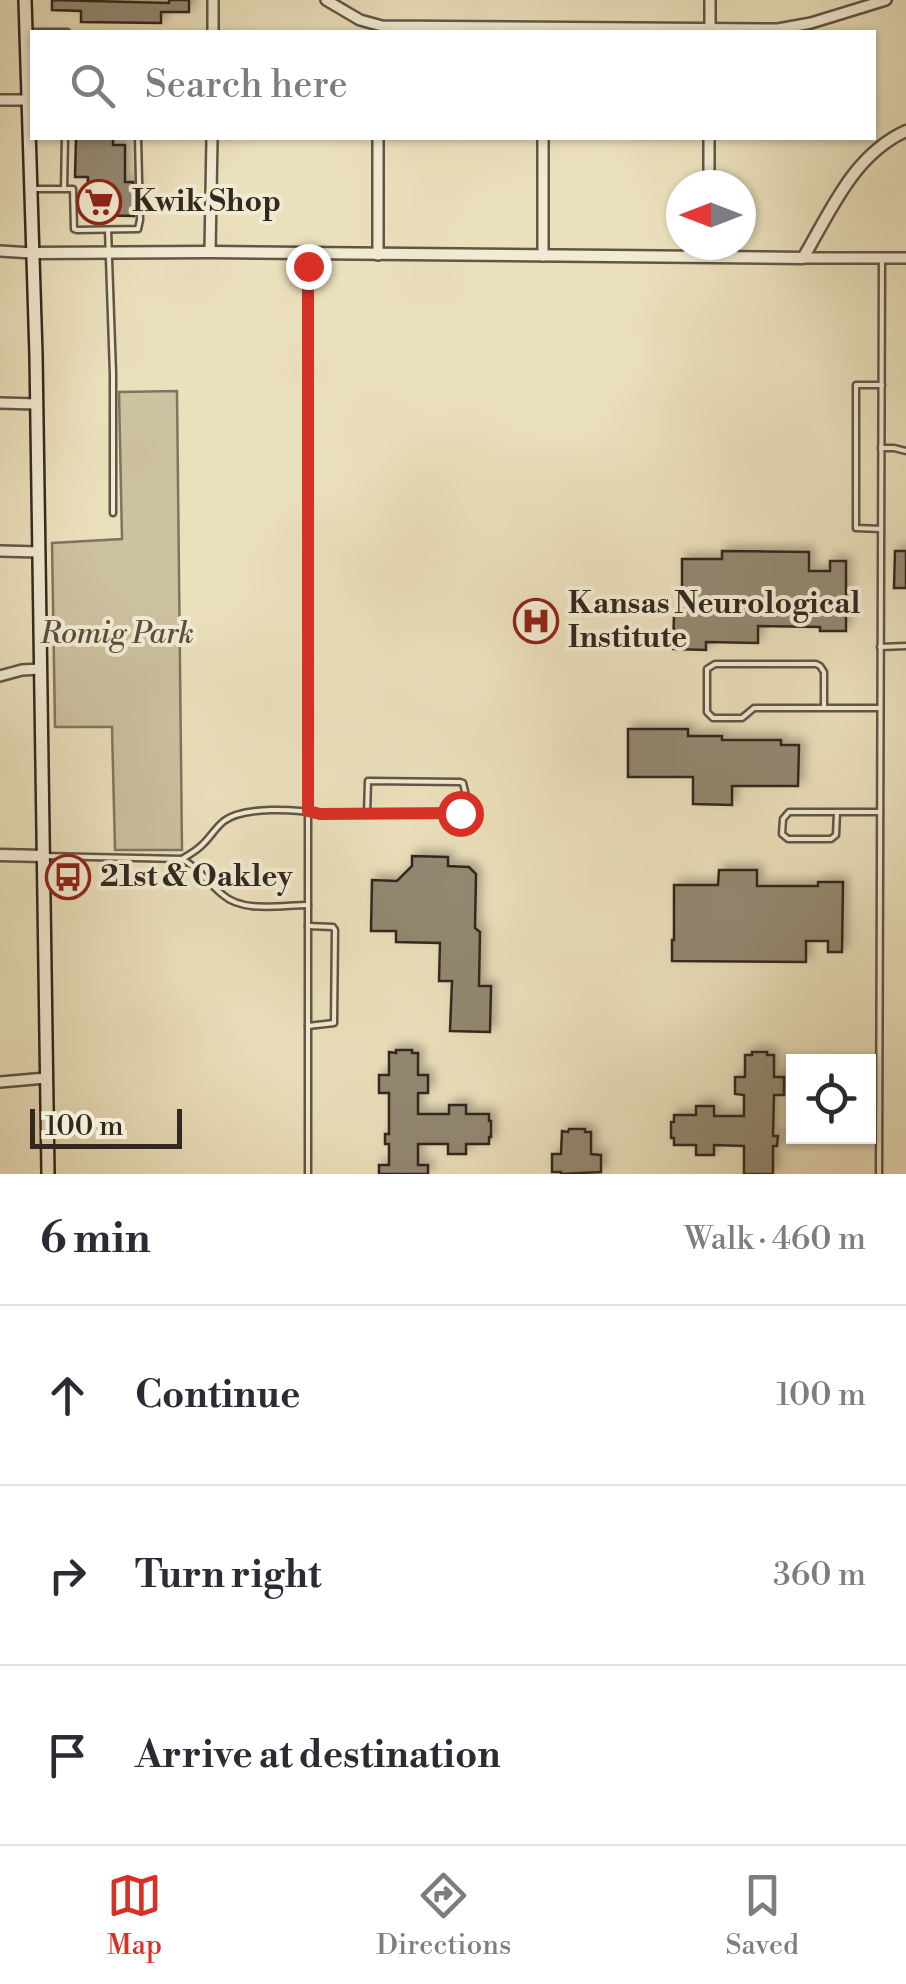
<!DOCTYPE html>
<html lang="en">
<head>
<meta charset="utf-8">
<style>
	:root { --surface:#fff; --page:#f7f7f7; --text:#2b2b33; --muted:#7c7c81; --line:#e1e1e2; --accent:#d93025 }
	body { margin:0; font-family:"Libre Bodoni",serif; background:var(--page); color:var(--text) }
	.controls { position:absolute; right:30px; bottom:30px; display:grid; overflow:hidden; border-radius:0px; box-shadow:0 2px 8px #0004 }
	.controls button { width:90px; height:90px; display:grid; place-items:center; padding:0; border:0; border-bottom:2px solid var(--line); background:var(--surface); color:var(--text); font:50px sans-serif }
	.compass { position:absolute; left:666px; top:170px; width:90px; height:90px; border-radius:50%; background:var(--surface); box-shadow:0 2px 8px #0004; rotate:270deg }
	.scale { position:absolute; left:30px; bottom:25px; width:152px; box-sizing:border-box; padding-left:10px; border:5px solid #32281f; border-top:0; font-size:28px; line-height:35px; white-space:nowrap; color:#32281f; -webkit-text-stroke:8px #f2ebd3; paint-order:stroke }
	.stop { position:absolute; width:30px; height:30px; margin:-22px; border:8px solid #d93025; border-radius:50%; background:#fff }
	.stop.end { background:#d93025; border-color:#fff; box-shadow:0 2px 10px #0008 }
	.list { margin:0; padding:0; list-style:none }
	h2 { display:flex; justify-content:space-between; align-items:center; height:130px; margin:0; padding:0 40px; font-size:42px }
	h2 small { font-size:32px; font-weight:400; color:var(--muted) }
	.list li { display:grid; grid-template-columns:65px 1fr auto; gap:30px; align-items:center; box-sizing:border-box; height:180px; padding:0 40px; border-top:2px solid var(--line) }
	.list b { display:block; font-size:38px; white-space:nowrap }
	.list em { font-size:32px; font-style:normal; color:var(--muted) }
	.icon { flex:none; width:55px; height:55px; fill:none; stroke:currentColor; stroke-width:2; stroke-linecap:round; stroke-linejoin:round }
	.map { position:relative; flex:none; width:906px; height:1174px; overflow:hidden }
	.search { position:absolute; background:var(--surface); box-shadow:0 2px 8px #0004; left:30px; right:30px; top:30px; height:110px; display:flex; align-items:center; gap:25px; box-sizing:border-box; padding:0 35px; border-radius:0px; color:var(--muted); font-size:38px }
	.sheet { height:670px; background:var(--surface) }
	nav { display:flex; justify-content:space-around; align-items:center; box-sizing:border-box; height:140px; border-top:2px solid var(--line); background:var(--surface); font-size:28px; color:var(--muted) }
	nav a { display:grid; justify-items:center; gap:5px }
	nav .on { color:var(--accent) }
	.map>svg:first-child { display:block }
	.green { fill:#ccc1a1; stroke:#7f7460; stroke-width:2.5 }
	.building { fill:#928871; stroke:#32281f; stroke-width:2.5; filter:url(#shadow) }
	.lines { fill:none; stroke-linecap:round; stroke-linejoin:round }
	.service-casing { stroke:#605646; stroke-width:9 }
	.minor-casing { stroke:#605646; stroke-width:14 }
	.tertiary-casing { stroke:#605646; stroke-width:15 }
	.secondary-casing { stroke:#32281f; stroke-width:16 }
	.service { stroke:#f2ebd3; stroke-width:4 }
	.minor { stroke:#f2ebd3; stroke-width:9 }
	.tertiary { stroke:#f2ebd3; stroke-width:10 }
	.secondary { stroke:#f2ebd3; stroke-width:11 }
	.route { stroke:#d93025; stroke-width:12 }
	.labels { text-anchor:middle; dominant-baseline:central; stroke-width:8; stroke-linejoin:round; paint-order:stroke }
	.poi-label { font-size:30px; font-weight:bold; fill:#32281f; stroke:#f2ebd3; text-anchor:start }
	.park-label { font-size:30px; font-style:italic; fill:#584e40; stroke:#f2ebd3 }
</style>
</head>
<body>
<div class="map">
<svg width="906" height="1174" viewBox="0 0 906 1174">
	<defs>
		<filter id="shadow"><feDropShadow dx="5" dy="-5" stdDeviation="5" flood-color="#0004"/></filter>
	</defs>
	<rect width="100%" height="100%" fill="#ebe0bc"/>
	<filter id="stains"><feTurbulence type="fractalNoise" baseFrequency=".002" numOctaves="4"/><feColorMatrix values="0 0 0 0 .2 0 0 0 0 .09 0 0 0 0 .02 0 0 0 .5 -.17"/></filter>
	<radialGradient id="worn" r=".72"><stop offset=".6" stop-color="#630" stop-opacity="0"/><stop offset="1" stop-color="#630" stop-opacity=".3"/></radialGradient>
	<!-- green -->
	<path class="green" d="M177,391l5,459h-67l-3,-123h-57l-3,-184 70,-4 -3,-147z"/>
	<!-- building -->
	<g class="building">
		<path d="M52,0l117,3v-3h20v12h-28v11l-80,-1v-11l-29,-1z"/>
		<path d="M76,138h37v7h12v37h8l1,34 -47,-1 1,-38h-13z"/>
		<path d="M722,551l87,1v19h21v-10h16v70h-26v-4l-62,-1v17l-52,-1v8l-33,-1 1,-34h8v-56h40z"/>
		<path d="M895,551h11v37h-12z"/>
		<path d="M628,729h60v7h34v4h59v5h18l-1,41h-66v19l-39,-1v-27h-65z"/>
		<path d="M412,856l36,1v9l21,1 7,7 -1,54 5,4 -1,54h12l-1,46 -40,-1 2,-50h-13l1,-38 -44,-1v-11h-25l1,-51 25,1 15,-15z"/>
		<path d="M719,870h38v16h61v-4h25l-1,70h-14v-11h-22v21l-134,-1v-21h2v-55h44z"/>
		<path d="M396,1050h16v3h6v22h10v18h-10v21h31v-9h17v9h23v7h2v16h-2v7h-23v10h-18v-10h-30v21h10v9h-49v-9h10v-21h-4v-10h4v-41h-10v-18h10v-23l7,1z"/>
		<path d="M752,1052h15v3h7v22h10v18h-10l-1,41h5l-1,10h-4v28h-29v-28l-30,-1v10h-18v-10h-22v-7h-3v-16h3v-7h22v-9h18v10h30v-21l-9,-1v-17h10v-22h7z"/>
		<path d="M569,1129h16v3h6v22l10,1v17l-40,2v-2h-9v-18h9l1,-23 6,1z"/>
	</g>
	<g class="lines">
		<defs>
			<g id="service">
				<path d="M31,32h36"/>
				<path d="M35,189h38l1,40 3,1 61,-1 2,-9 -2,-82"/>
				<path d="M64,189l1,-51"/>
				<path d="M108,230l5,144v139"/>
				<path d="M881,448h13l12,3"/>
				<path d="M881,529l-25,-1v-143h26"/>
				<path d="M880,647l26,-1"/>
				<path d="M824,708v-36l-4,-6 -4,-2h-101l-8,5v43l6,6h29l12,-10h126"/>
				<path d="M837,812l-1,23 -5,4h-43l-6,-5 1,-15 6,-7h91"/>
				<path d="M44,856l138,3c18,10 25,23 41,36 20,18 60,10 85,10"/>
				<path d="M182,859c7,-4 14,-8 20,-14 8,-7 13,-17 22,-24 19,-15 73,-12 96,-7l140,-1 5,-4 1,-13 -3,-13 -3,-1 -92,-1 -1,33"/>
				<path d="M308,926l25,1 2,3 -1,93 -26,3"/>
				<path d="M308,1174v-908"/>
				<path d="M879,1174l3,-915"/>
			</g>
			<g id="minor">
				<path d="M326,0l34,20 22,6 396,3 33,-6 75,-23"/>
				<path d="M213,32v-32"/>
				<path d="M710,32v-32"/>
				<path d="M0,100h28"/>
				<path d="M709,185v-47"/>
				<path d="M0,251l32,2"/>
				<path d="M210,252l2,-114"/>
				<path d="M378,255v-117"/>
				<path d="M543,256v-118"/>
				<path d="M803,258h103"/>
				<path d="M0,403l37,1"/>
				<path d="M0,551l39,1"/>
				<path d="M0,676l22,-6 19,-1"/>
				<path d="M0,1082l46,-4"/>
			</g>
			<g id="tertiary">
				<path d="M32,253l178,-1 593,6c28,-47 50,-103 103,-127"/>
				<path d="M0,855l43,1"/>
			</g>
			<path id="secondary" d="M25,0l11,355 12,819"/>
		</defs>
		<!-- service casing -->
		<use href="#service" class="service-casing"/>
		<!-- minor casing -->
		<use href="#minor" class="minor-casing"/>
		<!-- tertiary casing -->
		<use href="#tertiary" class="tertiary-casing"/>
		<!-- secondary casing -->
		<use href="#secondary" class="secondary-casing"/>
		<!-- service -->
		<use href="#service" class="service"/>
		<!-- minor -->
		<use href="#minor" class="minor"/>
		<!-- tertiary -->
		<use href="#tertiary" class="tertiary"/>
		<!-- secondary -->
		<use href="#secondary" class="secondary"/>
	</g>
	<g class="lines">
		<!-- route -->
		<path class="route" d="M308,266v545l12,3 140,-1"/>
	</g>
	<!-- icons -->
	<defs>
		<symbol id="supermarket-ring" viewBox="-11 -11 22 22"><circle r="9.5" fill="#f2ebd3" stroke="#8f2418" stroke-width="1.5"/><path d="M-6-5.5h2.5l.6 2H6L4.5 2H-2.5L-4.4-4H-6ZM-1.5 3.2a1.3 1.3 0 1 0 .1 0ZM3 3.2a1.3 1.3 0 1 0 .1 0Z" fill="#8f2418"/></symbol>
		<symbol id="hospital-ring" viewBox="-11 -11 22 22"><circle r="9.5" fill="#f2ebd3" stroke="#8f2418" stroke-width="1.5"/><path d="M-5-5h3v3.5h4V-5h3V5h-3V1.5h-4V5h-3Z" fill="#8f2418"/></symbol>
		<symbol id="bus-ring" viewBox="-11 -11 22 22"><circle r="9.5" fill="#f2ebd3" stroke="#8f2418" stroke-width="1.5"/><path d="M-5-6H5V4H4V6H2V4H-2V6H-4V4H-5ZM-3.5-4V0h7V-4ZM-3.5 1.2v1.5H-2V1.2ZM2 1.2v1.5H3.5V1.2Z" fill="#8f2418"/></symbol>
	</defs>
	<g fill-rule="evenodd">
		<use href="#supermarket-ring" x="74" y="177" width="50" height="50"/>
		<use href="#hospital-ring" x="511" y="596" width="50" height="50"/>
		<use href="#bus-ring" x="43" y="852" width="50" height="50"/>
	</g>
	<g class="labels">
		<!-- poi labels -->
		<g class="poi-label">
			<text x="132" y="202">Kwik Shop</text>
			<text x="568" y="604">Kansas Neurological<tspan x="568" dy="34">Institute</tspan></text>
			<text x="100" y="877">21st &amp; Oakley</text>
		</g>
		<!-- park labels -->
		<g class="park-label">
			<text x="117" y="634">Romig Park</text>
		</g>
	</g>
	<rect width="100%" height="100%" filter="url(#stains)"/>
	<rect width="100%" height="100%" fill="url(#worn)"/>
</svg>
<div class="controls">
<button><svg class="icon" aria-label="locate" viewBox="0 0 24 24"><circle cx="12" cy="12" r="6"/><path d="M12 2v4M12 18v4M2 12h4M18 12h4"/></svg></button>
</div>
<svg class="compass" viewBox="-18 -18 36 36"><path d="M0-13l5 13h-10z" fill="#e53935"/><path d="M0 13l5-13h-10z" fill="#7c7c81"/></svg>
<div class="scale">100 m</div>
<div class="stop" style="left:460px;top:813px"></div>
<div class="stop end" style="left:308px;top:266px"></div>
<div class="search"><svg class="icon" aria-label="search" viewBox="0 0 24 24"><circle cx="10" cy="10" r="6"/><path d="M15 15l6 6"/></svg>Search here</div>
</div>
<section class="sheet">
<h2>6 min<small>Walk · 460 m</small></h2>
<ul class="list">
<li><svg class="icon" aria-label="ahead" viewBox="0 0 24 24"><path d="M12 20V5M6 11l6-6 6 6"/></svg><div><b>Continue</b></div><em>100 m</em></li>
<li><svg class="icon" aria-label="right" viewBox="0 0 24 24"><path d="M7 20v-9h11M14 6l5 5-5 5"/></svg><div><b>Turn right</b></div><em>360 m</em></li>
<li><svg class="icon" aria-label="arrive" viewBox="0 0 24 24"><path d="M6 21V4h12l-3 4 3 4H6"/></svg><div><b>Arrive at destination</b></div></li>
</ul>
</section>
<nav>
<a class="on"><svg class="icon" aria-label="map" viewBox="0 0 24 24"><path d="M3 6l6-2 6 2 6-2v14l-6 2-6-2-6 2zM9 4v14M15 6v14"/></svg>Map</a>
<a><svg class="icon" aria-label="directions" viewBox="0 0 24 24"><path d="M12 3l9 9-9 9-9-9zM9 14v-3h6M13 9l2 2-2 2"/></svg>Directions</a>
<a><svg class="icon" aria-label="saved" viewBox="0 0 24 24"><path d="M7 4h10v16l-5-4-5 4z"/></svg>Saved</a>
</nav>
</body>
</html>
